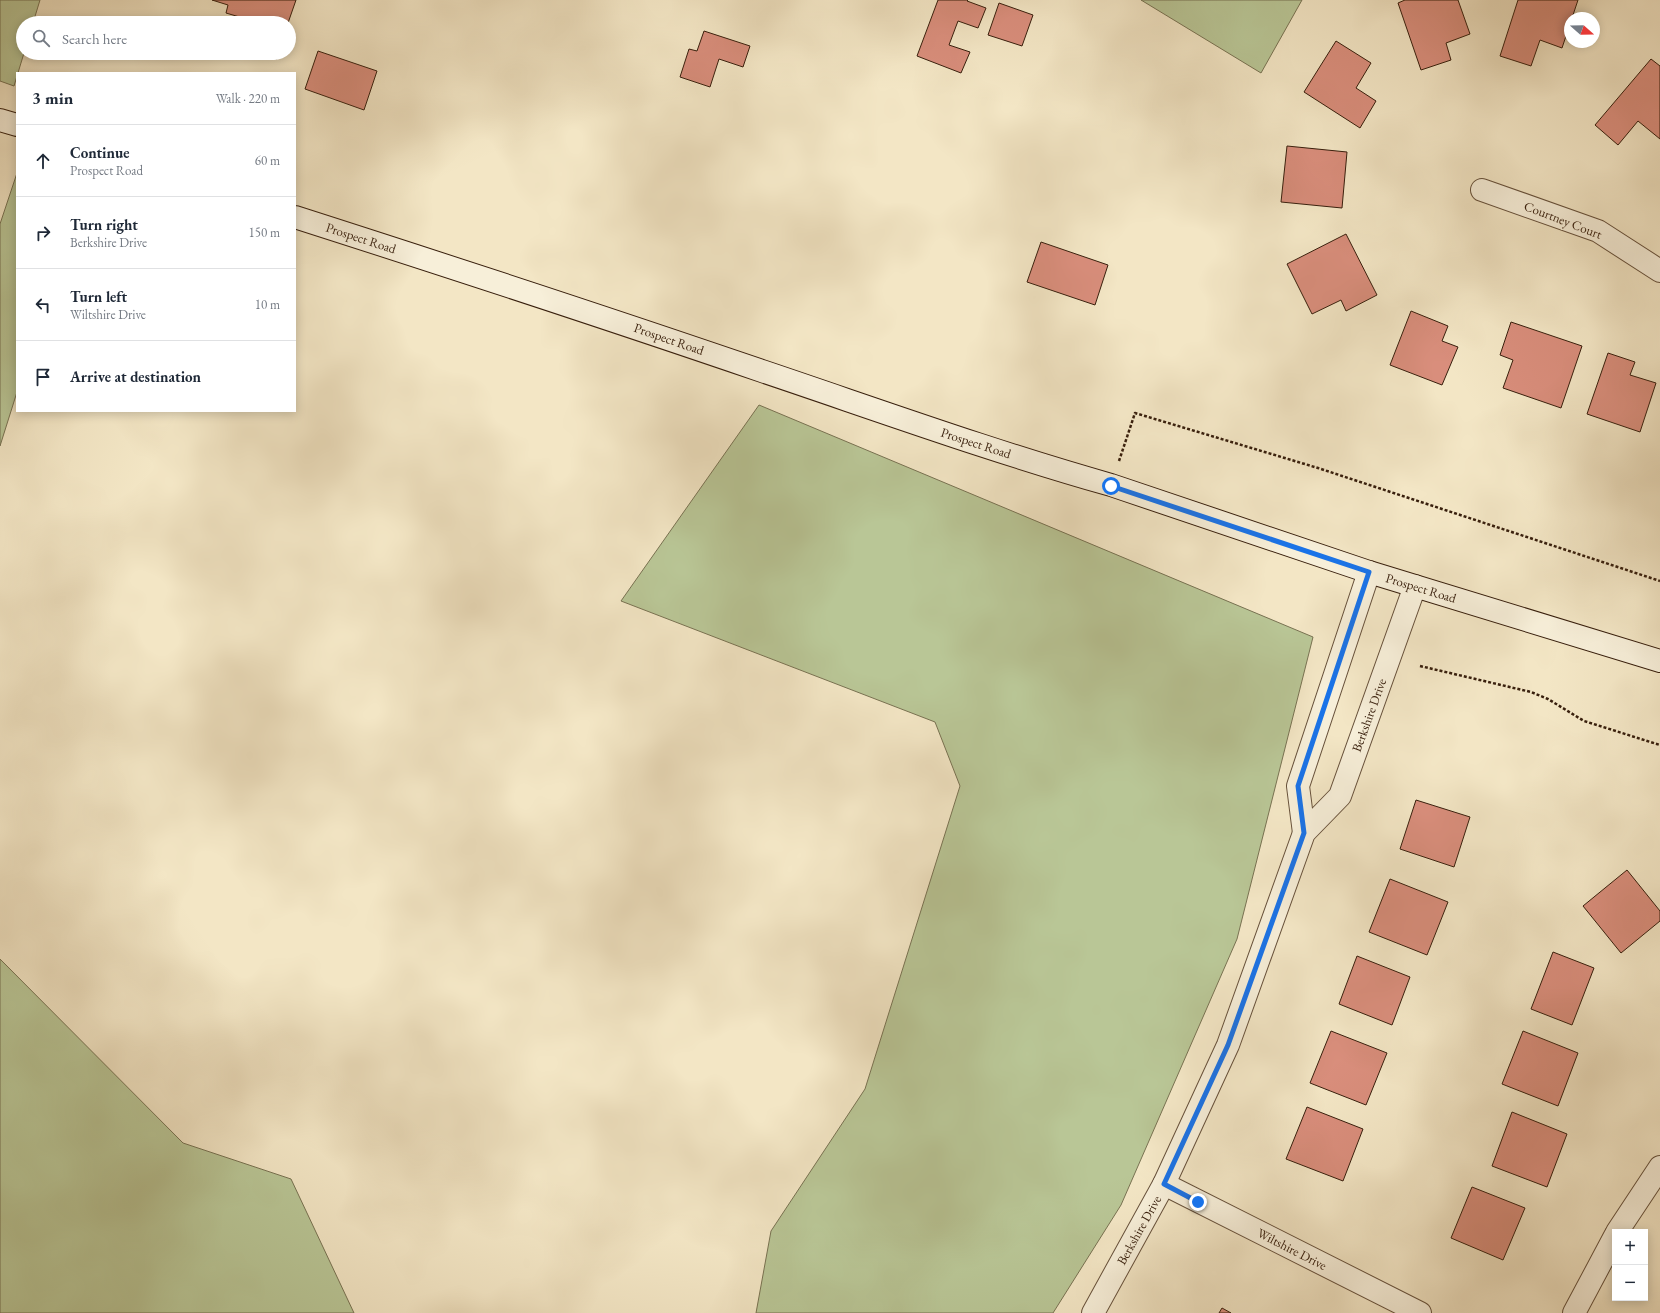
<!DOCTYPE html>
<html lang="en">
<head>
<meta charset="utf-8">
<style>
	:root { --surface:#fff; --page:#f2f2f3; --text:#1f2937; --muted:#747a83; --line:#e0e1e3 }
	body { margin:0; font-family:"EB Garamond",serif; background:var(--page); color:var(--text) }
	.controls { position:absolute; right:12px; bottom:12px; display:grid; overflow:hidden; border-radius:0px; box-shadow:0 2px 10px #0003 }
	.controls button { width:36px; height:36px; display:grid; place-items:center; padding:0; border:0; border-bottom:1px solid var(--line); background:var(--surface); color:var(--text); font:20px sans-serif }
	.compass { position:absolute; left:1564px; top:12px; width:36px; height:36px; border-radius:50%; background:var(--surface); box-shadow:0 2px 10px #0003; rotate:110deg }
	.stop { position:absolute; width:12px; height:12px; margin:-9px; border:3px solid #1a73e8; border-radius:50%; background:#fff }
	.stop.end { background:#1a73e8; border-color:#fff; box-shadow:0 1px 4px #0008 }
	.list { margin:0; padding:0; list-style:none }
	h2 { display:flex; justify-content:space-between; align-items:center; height:52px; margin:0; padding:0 16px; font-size:17px }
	h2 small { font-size:13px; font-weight:400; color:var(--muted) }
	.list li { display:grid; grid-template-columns:26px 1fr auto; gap:12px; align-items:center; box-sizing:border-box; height:72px; padding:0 16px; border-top:1px solid var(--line) }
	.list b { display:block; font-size:15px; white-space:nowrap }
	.list p { margin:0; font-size:13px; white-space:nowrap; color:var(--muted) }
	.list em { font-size:13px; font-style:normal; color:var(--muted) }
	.icon { flex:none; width:22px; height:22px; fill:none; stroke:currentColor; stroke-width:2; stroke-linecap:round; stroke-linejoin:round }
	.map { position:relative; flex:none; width:1660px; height:1313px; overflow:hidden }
	.search { position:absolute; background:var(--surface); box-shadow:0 2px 10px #0003; left:16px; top:16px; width:280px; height:44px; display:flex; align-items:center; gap:10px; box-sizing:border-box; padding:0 14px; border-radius:22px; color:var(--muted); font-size:15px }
	.panel { position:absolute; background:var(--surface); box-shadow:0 2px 10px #0003; left:16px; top:72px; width:280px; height:340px; border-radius:0px }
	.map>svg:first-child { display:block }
	.green { fill:#b9c696; stroke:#787252 }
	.building { fill:#d98e7c; stroke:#381f0d }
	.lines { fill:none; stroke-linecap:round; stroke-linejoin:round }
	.minor-casing { stroke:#67513b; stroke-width:24 }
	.secondary-casing { stroke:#381f0d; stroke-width:24 }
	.path { stroke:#381f0d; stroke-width:2.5; stroke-dasharray:3 2; stroke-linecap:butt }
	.minor { stroke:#f7efd9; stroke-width:22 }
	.secondary { stroke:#f7efd9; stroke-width:22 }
	.route { stroke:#1a73e8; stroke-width:5 }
	.labels { text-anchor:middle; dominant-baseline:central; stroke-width:3; stroke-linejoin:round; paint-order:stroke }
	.street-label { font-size:13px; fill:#381f0d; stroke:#f7efd9 }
</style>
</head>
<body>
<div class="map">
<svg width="1660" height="1313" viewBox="0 0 1660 1313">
	<rect width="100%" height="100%" fill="#f3e6c5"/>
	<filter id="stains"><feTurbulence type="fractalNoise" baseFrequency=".005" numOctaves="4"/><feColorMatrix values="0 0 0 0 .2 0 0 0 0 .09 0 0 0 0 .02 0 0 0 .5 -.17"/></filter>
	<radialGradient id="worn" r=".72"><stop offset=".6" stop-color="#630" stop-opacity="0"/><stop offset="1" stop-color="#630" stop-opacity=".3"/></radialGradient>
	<!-- green -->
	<g class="green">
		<path d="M0,0h40l-7,23h-10l1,30 -10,33 -14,-5z"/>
		<path d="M1141,0h161l-41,73z"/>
		<path d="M17,173v219l-17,54v-222z"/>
		<path d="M759,405l554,232 -76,302 -116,266 -68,108h-297l15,-82 94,-142 95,-303 -25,-64 -314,-121z"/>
		<path d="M0,959l183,184 108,36 63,134h-354z"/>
	</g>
	<!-- building -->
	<g class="building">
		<path d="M212,0h84l-8,23h-36l1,-2 -27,-8 2,-8z"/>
		<path d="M938,0h30l-1,1 19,7 -8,20 -20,-7 -9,24 21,7 -9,21 -44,-17z"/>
		<path d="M1405,0h53l12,34 -24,9 5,17 -30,10 -23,-67z"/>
		<path d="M1518,0h60l-6,18h-2v6l-8,24 -22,-8 -9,26 -31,-10z"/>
		<path d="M999,3l34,12 -11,31 -34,-11z"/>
		<path d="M704,31l46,15 -7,21 -24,-8 -9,28 -30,-10 9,-28 8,2z"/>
		<path d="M1336,41l35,22 -15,25 20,13 -16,27 -56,-36z"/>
		<path d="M318,51l59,20 -13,39 -59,-21z"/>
		<path d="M258,53h21l-2,6z"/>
		<path d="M1651,59l9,7v73l-22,-18 -20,24 -23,-20z"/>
		<path d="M1287,146l60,6 -5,56 -61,-6z"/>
		<path d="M1346,234l31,61 -31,16 -5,-11 -29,14 -25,-50z"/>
		<path d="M1041,242l67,23 -13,40 -68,-23z"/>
		<path d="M1411,311l37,15 -6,15 16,6 -16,38 -52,-20z"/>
		<path d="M1511,322l71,24 -21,62 -58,-20 10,-28 -13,-5z"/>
		<path d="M1608,353l27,9 -5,13 26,8 -16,49 -53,-18z"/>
		<path d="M1416,800l54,17 -16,50 -54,-18z"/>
		<path d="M1627,870l33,41v10l-39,32 -38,-47z"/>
		<path d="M1390,879l58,23 -21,53 -58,-23z"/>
		<path d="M1553,952l41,16 -22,57 -41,-16z"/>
		<path d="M1357,956l53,21 -18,48 -53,-21z"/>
		<path d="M1331,1031l56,22 -21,52 -56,-22z"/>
		<path d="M1523,1031l55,22 -20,53 -56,-22z"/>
		<path d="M1307,1107l56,22 -20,52 -57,-22z"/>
		<path d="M1512,1112l55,22 -20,53 -55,-21z"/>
		<path d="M1472,1187l53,21 -22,52 -52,-22z"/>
		<path d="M1222,1308l9,5h-12z"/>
	</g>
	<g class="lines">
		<defs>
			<g id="minor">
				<path d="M1482,190l116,41 62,40"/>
				<path d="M1304,833l-6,-47 71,-214"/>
				<path d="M1164,1184l256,129"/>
				<path d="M1617,1232l43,-65"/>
				<path d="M1093,1313l71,-129 64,-139 76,-212 36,-37 75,-210"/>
				<path d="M1574,1313l41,-77"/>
			</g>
			<g id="secondary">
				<path d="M0,120l17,5"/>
				<path d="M295,217c156,50 312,101 467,154 116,39 232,81 349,114l258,87 291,89"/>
			</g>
		</defs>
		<!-- minor casing -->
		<use href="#minor" class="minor-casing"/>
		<!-- secondary casing -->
		<use href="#secondary" class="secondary-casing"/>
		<!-- path -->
		<g class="path">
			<path d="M1119,461l16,-48 183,55 342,113"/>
			<path d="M1420,666l111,26 17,7 36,22 76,24"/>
		</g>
		<!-- minor -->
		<use href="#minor" class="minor"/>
		<!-- secondary -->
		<use href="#secondary" class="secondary"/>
	</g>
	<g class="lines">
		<!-- route -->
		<path class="route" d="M1111,486l258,86 -71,214 6,47 -76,212 -64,139 34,18"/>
	</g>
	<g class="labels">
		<!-- street labels -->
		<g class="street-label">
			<text transform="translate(1563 220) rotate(21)">Courtney Court</text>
			<text transform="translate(361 238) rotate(18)">Prospect Road</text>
			<text transform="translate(669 339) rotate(19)">Prospect Road</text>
			<text transform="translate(976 443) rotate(18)">Prospect Road</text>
			<text transform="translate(1421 588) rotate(17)">Prospect Road</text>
			<text transform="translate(1369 715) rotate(-70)">Berkshire Drive</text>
			<text transform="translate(1139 1230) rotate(-61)">Berkshire Drive</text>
			<text transform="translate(1292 1249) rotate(27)">Wiltshire Drive</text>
		</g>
	</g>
	<rect width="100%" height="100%" filter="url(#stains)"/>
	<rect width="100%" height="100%" fill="url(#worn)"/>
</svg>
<div class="controls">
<button>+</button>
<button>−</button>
</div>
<svg class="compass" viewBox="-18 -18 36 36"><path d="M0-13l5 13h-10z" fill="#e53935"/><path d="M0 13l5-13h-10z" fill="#747a83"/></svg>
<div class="stop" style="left:1111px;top:486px"></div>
<div class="stop end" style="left:1198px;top:1202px"></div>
<div class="search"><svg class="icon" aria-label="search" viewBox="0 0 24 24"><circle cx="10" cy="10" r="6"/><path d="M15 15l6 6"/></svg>Search here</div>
<section class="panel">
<h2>3 min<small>Walk · 220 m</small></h2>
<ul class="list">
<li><svg class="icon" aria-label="ahead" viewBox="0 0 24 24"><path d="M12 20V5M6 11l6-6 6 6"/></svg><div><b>Continue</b><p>Prospect Road</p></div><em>60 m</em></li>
<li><svg class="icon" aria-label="right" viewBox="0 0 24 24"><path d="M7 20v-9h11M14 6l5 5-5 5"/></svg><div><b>Turn right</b><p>Berkshire Drive</p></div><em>150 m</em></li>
<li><svg class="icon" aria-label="left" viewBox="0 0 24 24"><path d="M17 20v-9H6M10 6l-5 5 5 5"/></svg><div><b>Turn left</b><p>Wiltshire Drive</p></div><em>10 m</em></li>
<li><svg class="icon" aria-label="arrive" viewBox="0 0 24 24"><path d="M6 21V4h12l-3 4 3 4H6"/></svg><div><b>Arrive at destination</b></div></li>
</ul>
</section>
</div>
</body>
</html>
